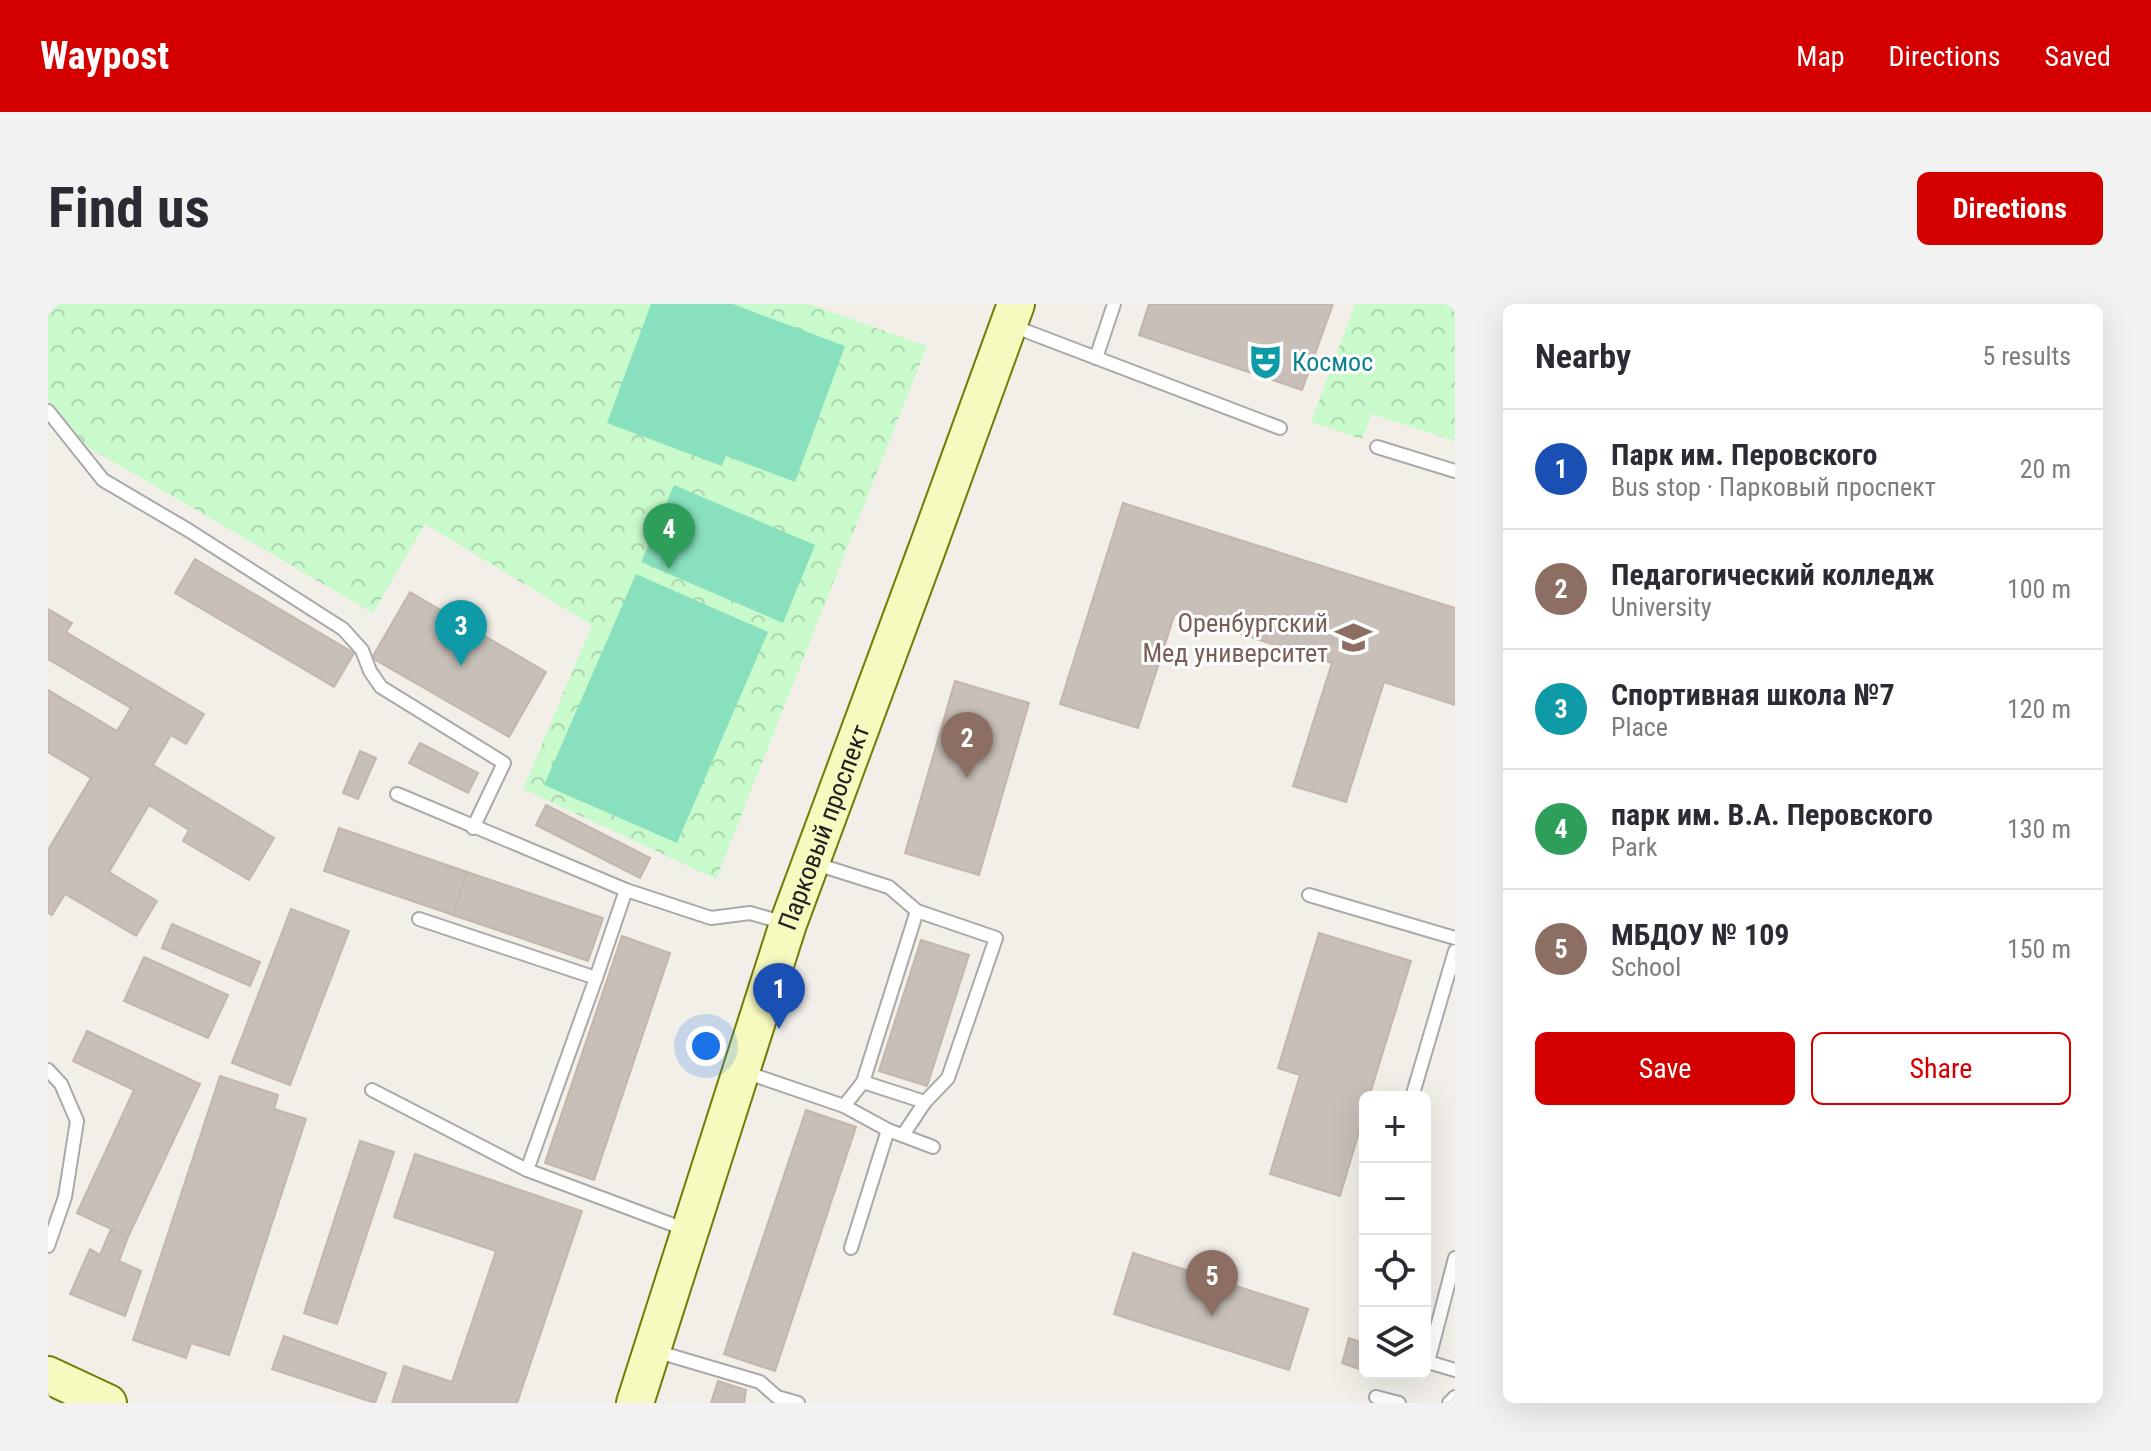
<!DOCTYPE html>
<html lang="en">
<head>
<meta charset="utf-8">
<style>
	:root { --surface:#fff; --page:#f2f2f3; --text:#2b2b33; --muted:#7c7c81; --line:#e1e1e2; --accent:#d40000 }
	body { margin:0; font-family:"Roboto Condensed",sans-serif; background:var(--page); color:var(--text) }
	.controls { position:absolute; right:24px; bottom:24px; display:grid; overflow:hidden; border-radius:12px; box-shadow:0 8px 32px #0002 }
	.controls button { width:72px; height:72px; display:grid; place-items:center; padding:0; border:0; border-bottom:2px solid var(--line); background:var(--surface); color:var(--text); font:40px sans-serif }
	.you { position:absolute; left:658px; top:742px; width:28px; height:28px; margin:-20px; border:6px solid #fff; border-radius:50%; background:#1a73e8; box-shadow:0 0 0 12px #1a73e833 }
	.badge { display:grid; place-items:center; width:52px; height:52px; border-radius:50%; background:var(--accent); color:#fff; font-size:26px; font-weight:700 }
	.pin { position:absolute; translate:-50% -66px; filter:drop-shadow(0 2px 4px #0008) }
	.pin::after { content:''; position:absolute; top:42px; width:28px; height:24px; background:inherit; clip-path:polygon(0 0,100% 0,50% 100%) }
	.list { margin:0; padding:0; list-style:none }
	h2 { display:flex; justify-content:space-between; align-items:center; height:104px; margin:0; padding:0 32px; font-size:34px }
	h2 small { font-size:26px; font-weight:400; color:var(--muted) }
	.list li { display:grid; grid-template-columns:52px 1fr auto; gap:24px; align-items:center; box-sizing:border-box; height:120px; padding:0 32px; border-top:2px solid var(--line) }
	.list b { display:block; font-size:30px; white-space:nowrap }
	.list p { margin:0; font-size:26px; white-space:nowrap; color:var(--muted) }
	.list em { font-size:26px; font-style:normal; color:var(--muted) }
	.actions { display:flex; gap:16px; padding:24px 32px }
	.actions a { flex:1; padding:18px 0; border:2px solid var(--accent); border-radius:12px; text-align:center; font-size:28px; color:var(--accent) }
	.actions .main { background:var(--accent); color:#fff }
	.icon { flex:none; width:44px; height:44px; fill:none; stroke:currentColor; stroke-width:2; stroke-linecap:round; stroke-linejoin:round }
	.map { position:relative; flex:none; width:1407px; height:1099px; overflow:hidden; border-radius:12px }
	header { display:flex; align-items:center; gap:48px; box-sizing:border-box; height:112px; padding:0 40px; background:var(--accent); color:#fff }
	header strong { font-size:38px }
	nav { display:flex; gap:44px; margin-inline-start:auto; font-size:28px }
	.intro { display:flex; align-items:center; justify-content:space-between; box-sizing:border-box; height:192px; padding:0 48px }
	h1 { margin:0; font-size:56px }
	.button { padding:20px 36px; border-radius:12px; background:var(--accent); color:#fff; font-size:28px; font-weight:700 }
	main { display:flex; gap:48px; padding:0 48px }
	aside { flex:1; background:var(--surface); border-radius:12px; box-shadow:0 8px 32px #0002 }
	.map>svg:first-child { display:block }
	.park { fill:url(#park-crowns) }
	.pitch { fill:#88e0be }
	.building { fill:#c7bfb8; stroke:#c4b6ab; stroke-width:2 }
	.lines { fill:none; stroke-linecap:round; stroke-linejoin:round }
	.lane-casing { stroke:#a9a9a9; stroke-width:16 }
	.secondary-casing { stroke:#707d05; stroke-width:40 }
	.lane { stroke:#fff; stroke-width:12 }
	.secondary { stroke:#f7fabf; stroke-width:36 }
	.labels { text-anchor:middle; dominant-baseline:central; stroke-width:6; stroke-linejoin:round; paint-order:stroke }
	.culture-label { font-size:26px; fill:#0d838f; stroke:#fff; text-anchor:start }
	.education-label { font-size:26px; fill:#785e54; stroke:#fff; text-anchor:end }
	.street-label { font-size:26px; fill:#222; stroke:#fff }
</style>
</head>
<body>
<header>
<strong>Waypost</strong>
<nav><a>Map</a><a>Directions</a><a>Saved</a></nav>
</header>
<div class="intro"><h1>Find us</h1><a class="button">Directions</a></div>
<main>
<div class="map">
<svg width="1407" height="1099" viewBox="0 0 1407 1099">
	<defs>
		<pattern id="park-crowns" width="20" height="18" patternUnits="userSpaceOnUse" patternTransform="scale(2)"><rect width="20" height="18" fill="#c8facc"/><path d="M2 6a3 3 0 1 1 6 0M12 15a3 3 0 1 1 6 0" fill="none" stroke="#acd6af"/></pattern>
	</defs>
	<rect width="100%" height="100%" fill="#f2efe9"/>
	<!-- park -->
	<g class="park">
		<path d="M11,0h750l118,42 -211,533 -193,-90 69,-164 -167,-101 -52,89 -285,-166 -40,-47v-85z"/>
		<path d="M1307,0h100v137l-83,-27 -10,25 -51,-17z"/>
	</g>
	<!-- pitch -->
	<g class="pitch">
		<path d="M603,0h82l112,42 -50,136 -69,-26 -4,10 -115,-43z"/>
		<path d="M626,181l141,60 -32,78 -142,-61z"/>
		<path d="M588,270l132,58 -91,211 -133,-58z"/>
	</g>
	<!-- building -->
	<g class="building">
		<path d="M1101,0h184l-31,86 -163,-55z"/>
		<path d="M1075,199l332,105v97l-71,-23 -38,120 -53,-16 39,-123 -157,-50 -37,115 -78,-24z"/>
		<path d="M147,255l159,94 -20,34 -159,-94z"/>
		<path d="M362,288l136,80 -37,65 -137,-79z"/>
		<path d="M0,305l24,14 -6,9 138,82 -18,30 -15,-9 -18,30 121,73 -25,42 -66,-39 6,-11 -40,-25 -40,67 48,29 -21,35 -71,-42 -13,21 -4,-2v-63l43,-72 -43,-26v-62l69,41 14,-23 -83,-49z"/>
		<path d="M907,377l74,22 -50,172 -74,-22z"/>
		<path d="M372,439l58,30 -10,20 -59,-30z"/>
		<path d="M312,447l16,7 -18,41 -15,-6z"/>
		<path d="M498,501l104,53 -10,20 -104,-53z"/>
		<path d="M291,524l128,44 -14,43 -129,-44z"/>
		<path d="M419,568l136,46 -15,43 -135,-46z"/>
		<path d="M243,605l58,22 -59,154 -58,-22z"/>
		<path d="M124,620l88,38 -10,24 -88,-38z"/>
		<path d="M1271,629l92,28 -42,136h-4v15l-25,84 -70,-22 30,-99 -22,-7z"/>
		<path d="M574,632l48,17 -76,227 -49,-17z"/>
		<path d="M873,636l48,15 -42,131 -48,-15z"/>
		<path d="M96,653l84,38 -20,43 -84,-37z"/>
		<path d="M39,727l113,53 -72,153 -51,-24 57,-123 -61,-29z"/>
		<path d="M172,772l58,19 -4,14 32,10 -77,236 -38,-12 -5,15 -53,-18z"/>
		<path d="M758,806l50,17 -81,244 -51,-17z"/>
		<path d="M312,837l34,11 -57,172 -33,-11z"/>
		<path d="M367,850l167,57 -65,192h-125l12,-37 48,16 44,-131 -102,-34z"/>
		<path d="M63,925l17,8 -9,24 22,10 -16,45 -55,-22 20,-45 10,6z"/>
		<path d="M1085,949l175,56 -19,61 -175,-56z"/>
		<path d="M236,1032l102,37 -11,30 -103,-34z"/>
		<path d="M1301,1034l16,6v27l-23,-8z"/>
		<path d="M670,1077l28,9 -2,13h-33z"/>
	</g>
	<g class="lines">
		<defs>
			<g id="lane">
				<path d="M962,21l270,103"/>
				<path d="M1048,54l18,-54"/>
				<path d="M0,107l55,69 85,50 155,99 19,21 8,21 11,16 123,76 -31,65"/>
				<path d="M1329,143l78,24"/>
				<path d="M349,490l229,96 85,28 39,-5 35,10"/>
				<path d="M765,559l76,24 28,24 79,27 -48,140 -23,24"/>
				<path d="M578,586l-30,88 -69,192 160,60"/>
				<path d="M1261,591l146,43"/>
				<path d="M371,615l177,59"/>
				<path d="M0,766l13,14 16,37 -12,76 -17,49"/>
				<path d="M697,768l99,34 44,24 45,17"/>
				<path d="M815,778l62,20 -22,33"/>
				<path d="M324,786l155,80"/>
				<path d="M1364,793l43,-146"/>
				<path d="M796,802l19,-24 54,-171"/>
				<path d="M803,944l37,-118"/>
				<path d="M1407,954l-27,104 27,8"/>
				<path d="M607,1047l105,31 17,15 21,6"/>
				<path d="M1328,1093l23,6"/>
				<path d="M1401,1099l6,-6"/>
			</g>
			<g id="secondary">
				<path d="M0,1071l60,28"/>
				<path id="s1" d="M587,1099l153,-479 139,-375 89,-245"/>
			</g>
		</defs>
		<!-- lane casing -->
		<use href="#lane" class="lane-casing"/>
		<!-- secondary casing -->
		<use href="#secondary" class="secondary-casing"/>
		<!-- lane -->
		<use href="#lane" class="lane"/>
		<!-- secondary -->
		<use href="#secondary" class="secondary"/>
	</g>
	<!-- icons -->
	<defs>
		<symbol id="theatre-bare" viewBox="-9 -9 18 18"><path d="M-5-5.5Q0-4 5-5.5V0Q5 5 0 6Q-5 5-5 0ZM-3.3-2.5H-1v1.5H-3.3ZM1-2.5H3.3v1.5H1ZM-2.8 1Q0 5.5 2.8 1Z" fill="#0f9aa8" stroke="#fff" stroke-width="2.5" paint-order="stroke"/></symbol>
		<symbol id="university-bare" viewBox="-9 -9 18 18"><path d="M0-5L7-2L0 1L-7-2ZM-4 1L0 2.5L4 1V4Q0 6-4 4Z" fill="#8d6e63" stroke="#fff" stroke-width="2.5" paint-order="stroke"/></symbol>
	</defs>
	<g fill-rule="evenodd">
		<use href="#theatre-bare" x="1192" y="32" width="51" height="51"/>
		<use href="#university-bare" x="1280" y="308" width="51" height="51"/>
	</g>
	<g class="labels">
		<!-- culture labels -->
		<g class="culture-label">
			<text x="1244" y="58">Космос</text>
		</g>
		<!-- education labels -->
		<g class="education-label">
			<text x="1280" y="319">Оренбургский<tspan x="1280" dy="30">Мед университет</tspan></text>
		</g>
		<!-- street labels -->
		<g class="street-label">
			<text stroke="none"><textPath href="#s1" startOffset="606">Парковый проспект</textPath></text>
		</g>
	</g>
</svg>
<div class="controls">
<button>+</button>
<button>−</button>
<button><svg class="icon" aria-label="locate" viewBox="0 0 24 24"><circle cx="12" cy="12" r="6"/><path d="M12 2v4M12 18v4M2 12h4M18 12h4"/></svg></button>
<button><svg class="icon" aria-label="layers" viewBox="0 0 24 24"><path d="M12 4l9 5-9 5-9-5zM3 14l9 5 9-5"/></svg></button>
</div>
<div class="you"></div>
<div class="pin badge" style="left:731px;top:725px;background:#1a4fb4">1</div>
<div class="pin badge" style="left:919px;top:474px;background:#8d6e63">2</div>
<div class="pin badge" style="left:413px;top:362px;background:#0f9aa8">3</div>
<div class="pin badge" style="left:621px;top:265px;background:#2e9e5b">4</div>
<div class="pin badge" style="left:1164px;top:1012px;background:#8d6e63">5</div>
</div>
<aside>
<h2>Nearby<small>5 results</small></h2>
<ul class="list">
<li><span class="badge" style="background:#1a4fb4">1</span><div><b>Парк им. Перовского</b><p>Bus stop · Парковый проспект</p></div><em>20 m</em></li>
<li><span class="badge" style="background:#8d6e63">2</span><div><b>Педагогический колледж</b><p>University</p></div><em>100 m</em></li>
<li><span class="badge" style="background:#0f9aa8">3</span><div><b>Спортивная школа №7</b><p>Place</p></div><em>120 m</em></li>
<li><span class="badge" style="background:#2e9e5b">4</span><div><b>парк им. В.А. Перовского</b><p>Park</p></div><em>130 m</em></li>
<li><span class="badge" style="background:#8d6e63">5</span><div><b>МБДОУ № 109</b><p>School</p></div><em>150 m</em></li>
</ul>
<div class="actions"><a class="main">Save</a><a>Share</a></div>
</aside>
</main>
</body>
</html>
